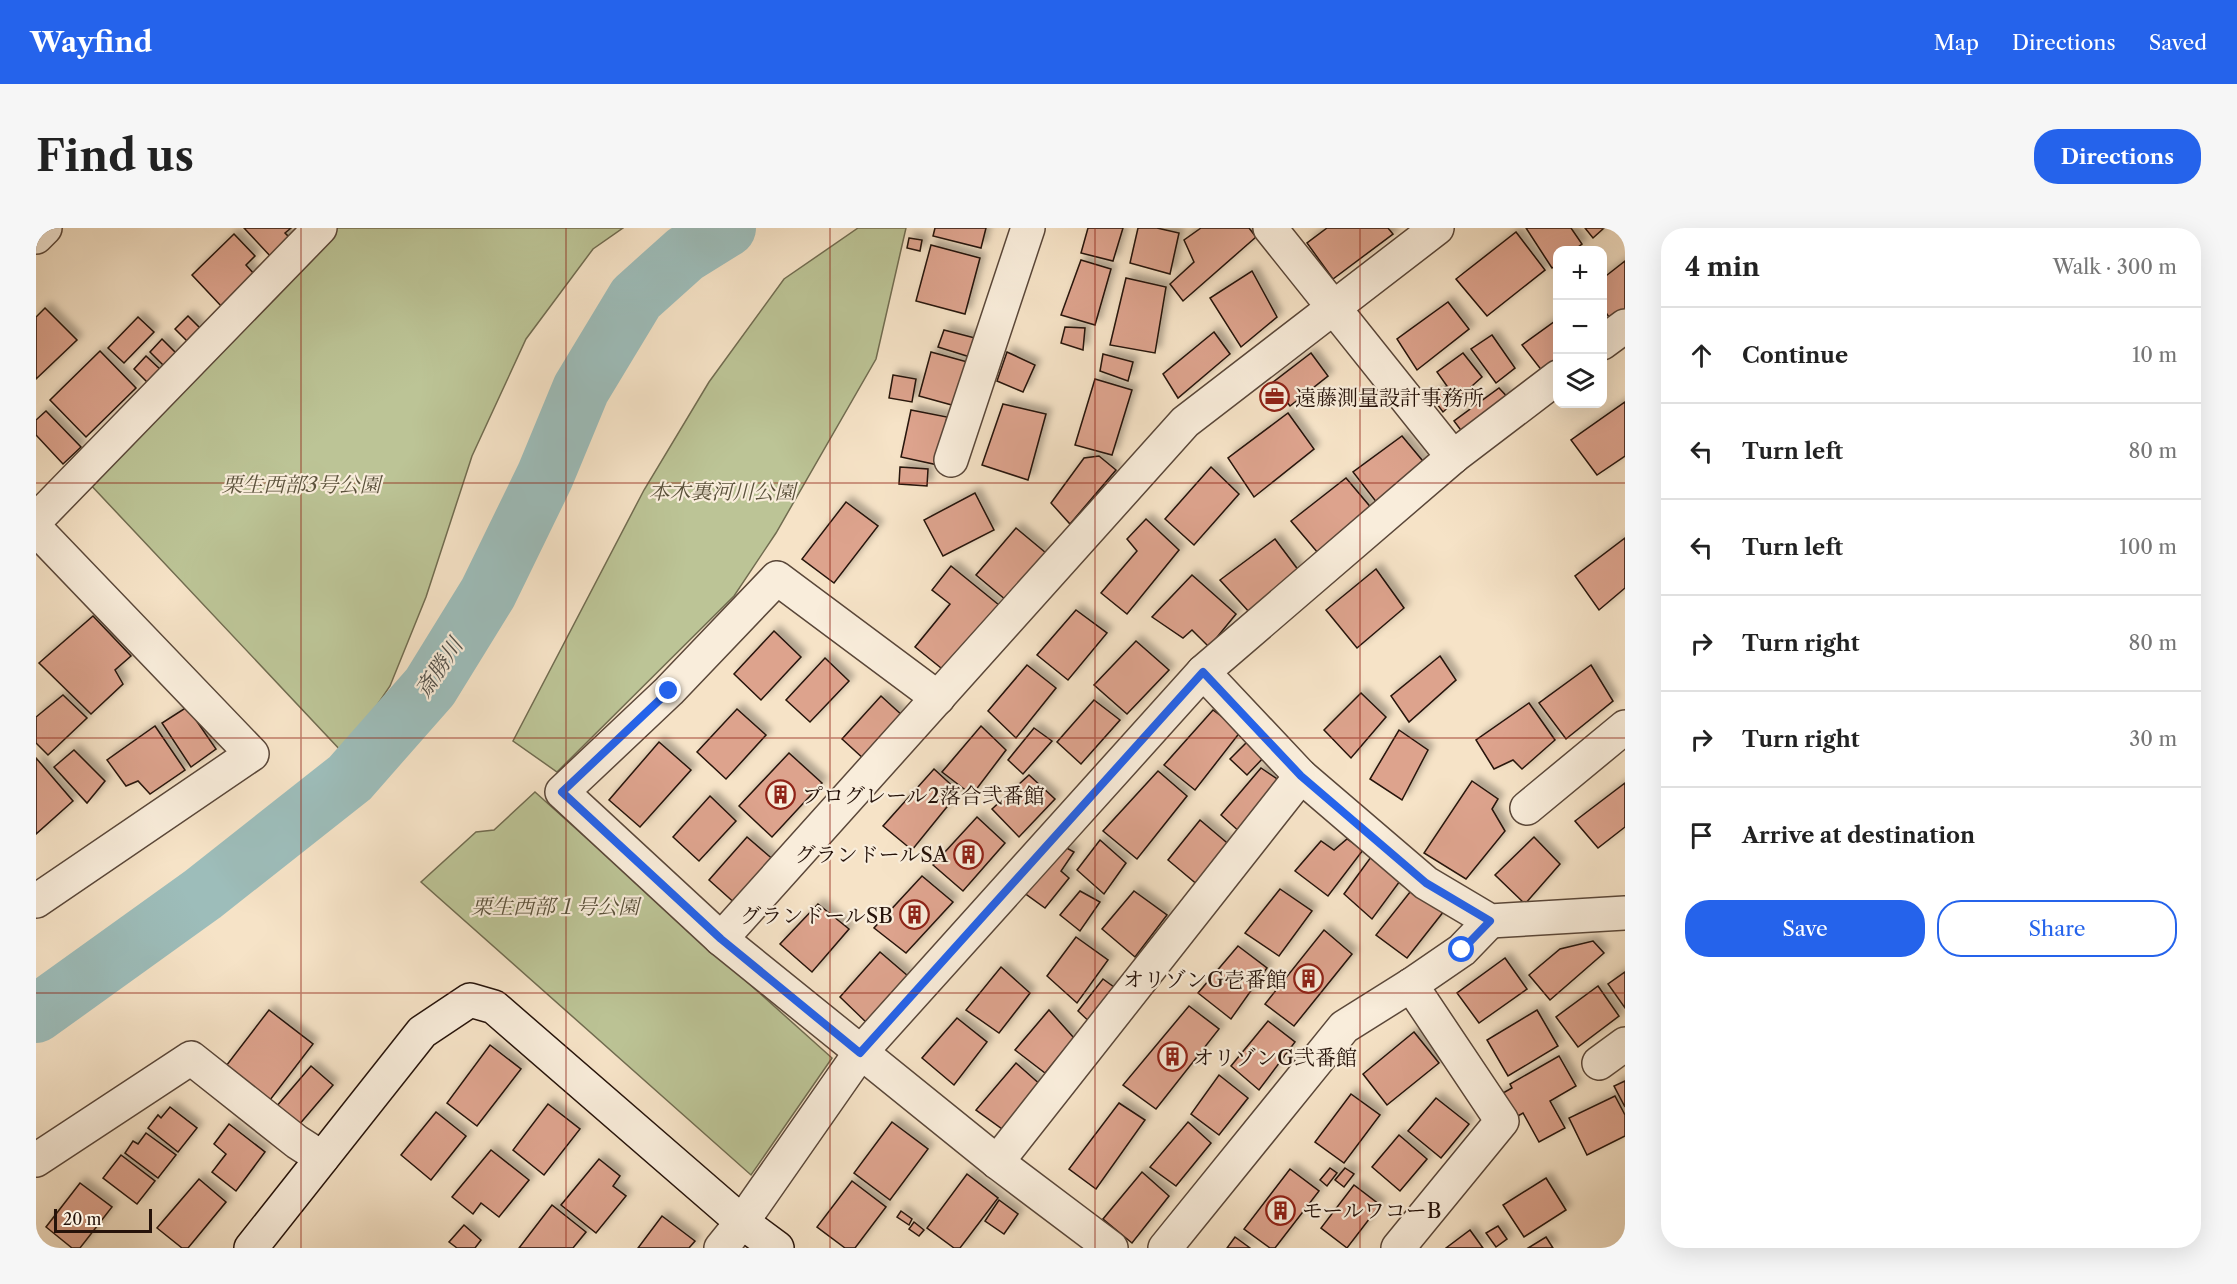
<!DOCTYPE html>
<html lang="en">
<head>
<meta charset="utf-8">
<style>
	:root { --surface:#fff; --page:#f6f6f6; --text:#222; --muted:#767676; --line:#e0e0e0; --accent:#2563eb }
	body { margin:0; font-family:"Libre Caslon Text","Noto Serif JP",serif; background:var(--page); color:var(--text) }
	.controls { position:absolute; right:18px; top:18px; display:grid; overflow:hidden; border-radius:12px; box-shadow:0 6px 24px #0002 }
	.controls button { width:54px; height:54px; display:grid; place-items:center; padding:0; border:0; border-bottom:2px solid var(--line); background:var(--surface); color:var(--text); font:30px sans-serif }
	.scale { position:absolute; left:18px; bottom:15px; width:98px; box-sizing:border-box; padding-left:6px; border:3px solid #26130a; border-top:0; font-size:16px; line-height:21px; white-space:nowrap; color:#26130a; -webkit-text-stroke:4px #f9eddb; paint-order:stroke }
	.stop { position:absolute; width:18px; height:18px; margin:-14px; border:4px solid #2563eb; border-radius:50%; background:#fff }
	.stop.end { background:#2563eb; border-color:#fff; box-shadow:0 2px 6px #0008 }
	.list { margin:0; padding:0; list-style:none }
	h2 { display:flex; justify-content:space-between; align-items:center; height:78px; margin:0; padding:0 24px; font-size:26px }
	h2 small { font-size:20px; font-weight:400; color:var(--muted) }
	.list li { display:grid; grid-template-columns:39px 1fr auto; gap:18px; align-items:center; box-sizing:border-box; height:96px; padding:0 24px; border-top:2px solid var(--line) }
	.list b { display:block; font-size:22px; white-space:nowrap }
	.list em { font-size:20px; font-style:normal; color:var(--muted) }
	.actions { display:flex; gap:12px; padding:18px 24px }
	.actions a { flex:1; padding:14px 0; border:2px solid var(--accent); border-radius:24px; text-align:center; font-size:21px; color:var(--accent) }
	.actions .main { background:var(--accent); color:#fff }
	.icon { flex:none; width:33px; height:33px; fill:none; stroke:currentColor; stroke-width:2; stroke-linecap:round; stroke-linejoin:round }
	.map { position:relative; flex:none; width:1589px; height:1020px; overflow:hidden; border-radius:24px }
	header { display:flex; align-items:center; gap:36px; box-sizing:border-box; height:84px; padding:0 30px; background:var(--accent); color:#fff }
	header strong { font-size:28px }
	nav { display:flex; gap:33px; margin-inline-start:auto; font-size:21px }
	.intro { display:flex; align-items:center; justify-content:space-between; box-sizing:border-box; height:144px; padding:0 36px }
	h1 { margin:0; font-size:42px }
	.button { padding:15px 27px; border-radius:24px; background:var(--accent); color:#fff; font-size:21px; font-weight:700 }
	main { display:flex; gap:36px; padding:0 36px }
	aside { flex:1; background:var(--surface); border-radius:24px; box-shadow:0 6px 24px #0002 }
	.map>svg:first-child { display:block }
	.green { fill:#bcc496; stroke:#716c50; stroke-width:1.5 }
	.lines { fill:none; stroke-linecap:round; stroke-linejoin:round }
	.river { stroke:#9dbdba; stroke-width:58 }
	.building { fill:#dda38d; stroke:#26130a; stroke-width:1.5; filter:url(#shadow) }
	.street-casing { stroke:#5a4739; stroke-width:36 }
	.secondary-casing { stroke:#26130a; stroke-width:36 }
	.street { stroke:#f9eddb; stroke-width:33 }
	.secondary { stroke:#f9eddb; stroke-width:33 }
	.route { stroke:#2563eb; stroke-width:8 }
	.grid { fill:none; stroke:#8f2418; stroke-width:1.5; stroke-opacity:0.55 }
	.labels { text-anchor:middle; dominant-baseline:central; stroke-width:4.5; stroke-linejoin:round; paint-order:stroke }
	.poi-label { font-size:21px; fill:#26130a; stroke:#f9eddb; text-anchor:start }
	.park-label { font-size:21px; font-style:italic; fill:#5a513b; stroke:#f9eddb }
	.water-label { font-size:22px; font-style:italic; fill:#504e48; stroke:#f9eddb }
</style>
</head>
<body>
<header>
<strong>Wayfind</strong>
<nav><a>Map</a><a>Directions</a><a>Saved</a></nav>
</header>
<div class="intro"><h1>Find us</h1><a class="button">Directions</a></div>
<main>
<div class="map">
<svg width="1589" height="1020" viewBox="0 0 1589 1020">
	<defs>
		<filter id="shadow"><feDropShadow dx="5.5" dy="-5.5" stdDeviation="3" flood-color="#0004"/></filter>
	</defs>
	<rect width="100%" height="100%" fill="#f6e3c7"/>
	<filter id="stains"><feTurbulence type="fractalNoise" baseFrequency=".00333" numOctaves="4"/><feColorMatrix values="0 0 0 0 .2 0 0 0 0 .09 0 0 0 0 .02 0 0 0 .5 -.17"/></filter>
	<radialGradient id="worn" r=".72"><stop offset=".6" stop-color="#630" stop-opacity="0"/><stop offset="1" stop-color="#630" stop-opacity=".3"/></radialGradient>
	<!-- green -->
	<g class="green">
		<path d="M301,0h286l-30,21 -67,90 -54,117 -46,141 -36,89 -46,68 -257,-273z"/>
		<path d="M822,0h48l-30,131 -100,174 -42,63 -177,176 -44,-31 131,-251 65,-108 75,-103z"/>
		<path d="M499,564l297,266 -81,117 -330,-293 55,-50 18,-2z"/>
	</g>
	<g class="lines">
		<!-- river -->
		<path class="river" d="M0,786l167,-120 147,-116 80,-91 58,-94 57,-117 36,-87 55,-91 49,-44 42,-26"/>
	</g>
	<!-- building -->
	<g class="building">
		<path d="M208,0h47l-6,5 6,6 -19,19z"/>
		<path d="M899,0h51l-5,20 -48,-12z"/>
		<path d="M1052,0h35l-10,33 -32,-8z"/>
		<path d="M1102,0h19l22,5 -9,41 -40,-11z"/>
		<path d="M1165,0h48l7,9 -73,64 -13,-17 24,-22 -10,-22z"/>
		<path d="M1291,0h61l5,6 -60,45 -26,-36z"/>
		<path d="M1490,0h45l11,16 -8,6h-16v14l-6,4z"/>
		<path d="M1549,0h19l-11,10z"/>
		<path d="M1480,4l29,38 -58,46 -31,-37z"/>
		<path d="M198,6l21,22 -9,9 9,10 -33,32 -30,-32z"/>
		<path d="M873,10l13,2 -2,11 -13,-3z"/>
		<path d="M895,17l49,13 -15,56 -49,-13z"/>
		<path d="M1045,32l30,9 -16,56 -34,-10z"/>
		<path d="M1589,33v48l-14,11 -9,-13v-28z"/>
		<path d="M1216,43l25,46 -36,30 -31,-49z"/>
		<path d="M1090,50l40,9 -11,66 -45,-8z"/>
		<path d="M1412,74l21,27 -52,41 -20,-31z"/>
		<path d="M9,80l32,32 -41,39v-62z"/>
		<path d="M152,88l13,13 -13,13 -13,-13z"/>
		<path d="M102,89l16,15 -30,31 -16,-15z"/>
		<path d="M1522,91v47l-12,10 -24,-31z"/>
		<path d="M1029,99l20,1 -2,22 -22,-7z"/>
		<path d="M908,102l31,8 -5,19 -32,-10z"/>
		<path d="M1178,104l16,22 -52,44 -15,-24z"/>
		<path d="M1456,107l23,33 -19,15 -25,-34z"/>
		<path d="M126,111l14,14 -12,13 -14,-14z"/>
		<path d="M64,123l36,37 -50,49 -36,-37z"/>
		<path d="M895,124l40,11 -12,44 -40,-11z"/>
		<path d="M971,124l28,13 -12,27 -26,-11z"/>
		<path d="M1275,125l17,23 -38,30 -18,-23z"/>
		<path d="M1427,125l19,24 -39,35 -12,-16 16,-10 -10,-14z"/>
		<path d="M1067,126l30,8 -5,19 -28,-10z"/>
		<path d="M110,128l16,15 -13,13 -15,-15z"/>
		<path d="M857,147l23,4 -4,23 -23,-4z"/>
		<path d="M1059,151l37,11 -20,65 -37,-10z"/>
		<path d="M1463,160l13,14 -46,35 -12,-16z"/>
		<path d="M1589,174v54l-28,19 -26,-35z"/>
		<path d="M967,176l43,10 -18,66 -46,-15z"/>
		<path d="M875,182l36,7 -9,48 -37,-8z"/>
		<path d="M10,183l35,36 -18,17 -27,-29v-15z"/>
		<path d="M1252,185l26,36 -60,48 -26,-39z"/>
		<path d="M1366,208l25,30 -46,42 -28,-36z"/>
		<path d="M1063,228l17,14 -46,54 -19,-21 33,-45z"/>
		<path d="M864,239l28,2 -1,17 -28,-2z"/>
		<path d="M1175,239l28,27 -45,51 -29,-26z"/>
		<path d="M1310,250l27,32 -55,43 -27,-32z"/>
		<path d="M939,265l19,37 -51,26 -19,-36z"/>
		<path d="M810,274l32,24 -44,57 -32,-24z"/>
		<path d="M1110,291l33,31 -52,64 -26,-21 36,-42 -10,-12z"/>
		<path d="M980,300l30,25 -40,47 -30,-25z"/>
		<path d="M1589,310v50l-26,22 -24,-34z"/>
		<path d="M1239,311l24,32 -49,42 -30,-33z"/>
		<path d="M915,338l48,39 -53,67 -31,-25 35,-43 -18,-14z"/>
		<path d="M1340,341l28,39 -47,40 -31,-38z"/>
		<path d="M1156,347l44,39 -27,33 -17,-17 -9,8 -31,-21z"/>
		<path d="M1040,382l31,23 -39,47 -31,-25z"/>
		<path d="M57,388l38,40 -16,14 8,14 -32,30 -52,-51z"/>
		<path d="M738,403l27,26 -40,43 -27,-26z"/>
		<path d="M1100,413l33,29 -42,44 -33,-29z"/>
		<path d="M1404,428l16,24 -47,42 -18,-26z"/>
		<path d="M789,430l24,23 -39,41 -24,-22z"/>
		<path d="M991,437l29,23 -40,50 -28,-27z"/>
		<path d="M1555,437l22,36 -47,38 -27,-36z"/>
		<path d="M1325,465l25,24 -35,41 -27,-28z"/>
		<path d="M27,467l24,23 -39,37 -12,-12v-26z"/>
		<path d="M845,468l23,21 -39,43 -23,-21z"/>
		<path d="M1058,472l26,20 -39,44 -24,-22z"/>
		<path d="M1493,475l26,37 -33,29 -9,-9 -19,9 -18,-29z"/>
		<path d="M151,479l29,42 -25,18 -29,-44z"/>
		<path d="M701,481l29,26 -40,44 -29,-27z"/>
		<path d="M1177,482l28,21 -46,59 -31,-25z"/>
		<path d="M119,498l30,44 -35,24 -12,-13 -12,5 -19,-26z"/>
		<path d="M945,498l25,24 -34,45 -30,-23z"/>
		<path d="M998,500l18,13 -29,33 -15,-14z"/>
		<path d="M1363,502l29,20 -26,50 -32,-21z"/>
		<path d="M1213,512l16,16 -18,19 -17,-16z"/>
		<path d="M623,514l32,28 -51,57 -31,-27z"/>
		<path d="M38,522l31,31 -18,22 -33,-36z"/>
		<path d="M753,525l33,30 -50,54 -33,-31z"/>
		<path d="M0,530l37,43 -37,33z"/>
		<path d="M1225,540l22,15 -41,51 -21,-19z"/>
		<path d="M898,541l25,23 -47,58 -29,-24z"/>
		<path d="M1122,543l29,25 -50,63 -34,-28z"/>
		<path d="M993,547l26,24 -36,38 -27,-28z"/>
		<path d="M1436,553l26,18 -6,10 13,22 -39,48 -42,-26z"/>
		<path d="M1589,555v44l-27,21 -23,-27z"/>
		<path d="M674,568l26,25 -37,40 -26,-24z"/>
		<path d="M941,589l28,26 -42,48 -30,-26z"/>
		<path d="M1164,592l32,27 -33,39 -31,-26z"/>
		<path d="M711,609l29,25 -38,44 -29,-26z"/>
		<path d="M1498,609l26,27 -35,40 -30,-29z"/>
		<path d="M1311,611l16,11 -35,46 -33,-25 26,-30 13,9z"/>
		<path d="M1064,612l26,23 -22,31 -27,-24z"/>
		<path d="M1027,618l11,6 -13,19 8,7 -24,30 -22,-16z"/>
		<path d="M1335,629l29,24 -28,38 -28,-25z"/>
		<path d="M886,648l31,26 -47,51 -32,-25z"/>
		<path d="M1378,659l30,24 -37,47 -31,-23z"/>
		<path d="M1244,661l32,22 -33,45 -34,-23z"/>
		<path d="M1044,663l20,11 -20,29 -20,-16z"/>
		<path d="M1098,663l33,24 -32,42 -33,-28z"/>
		<path d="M782,676l31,25 -37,43 -32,-28z"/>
		<path d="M1288,702l28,24 -58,72 -29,-22z"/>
		<path d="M1040,709l32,23 -31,43 -30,-27z"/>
		<path d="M1557,713l11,12 -54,47 -21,-25 31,-26z"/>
		<path d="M1202,718l29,22 -36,51 -33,-26z"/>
		<path d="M844,724l28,24 -39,49 -29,-28z"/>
		<path d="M1469,730l22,31 -48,34 -22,-30z"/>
		<path d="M965,739l29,26 -31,40 -33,-23z"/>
		<path d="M1589,744v36l-17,-24z"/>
		<path d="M1067,751l19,14 -26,35 -18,-17z"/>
		<path d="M1562,758l21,30 -41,31 -22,-30z"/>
		<path d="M1153,778l30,23 -63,80 -33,-24z"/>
		<path d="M233,782l44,34 -43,56 -44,-34z"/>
		<path d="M1013,782l25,28 -29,35 -30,-23z"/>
		<path d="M1501,782l21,36 -50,30 -21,-36z"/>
		<path d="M921,790l30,24 -33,43 -32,-27z"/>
		<path d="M1232,793l27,21 -36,48 -28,-24z"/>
		<path d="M1378,804l25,31 -52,42 -24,-31z"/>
		<path d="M454,817l31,24 -44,57 -30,-23z"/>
		<path d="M1523,828l17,30 -26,15 15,27 -26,14 -16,-29 -14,8 -13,-24 16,-9 -2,-4z"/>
		<path d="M980,835l26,23 -33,48 -33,-24z"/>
		<path d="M275,838l22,19 -35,41 -22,-19z"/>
		<path d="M1183,847l29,23 -29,37 -28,-21z"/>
		<path d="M1589,853v26l-11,-21z"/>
		<path d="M1315,866l29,21 -36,48 -29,-21z"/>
		<path d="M1579,868l10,19v21l-38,19 -18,-37z"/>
		<path d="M1400,870l33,26 -28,34 -33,-27z"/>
		<path d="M1083,875l26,17 -49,69 -27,-20z"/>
		<path d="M512,876l32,25 -36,46 -31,-25z"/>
		<path d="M134,879l27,21 -19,24 -30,-24 10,-13 3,3z"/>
		<path d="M400,884l30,24 -35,44 -30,-25z"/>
		<path d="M856,894l36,27 -38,51 -36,-27z"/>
		<path d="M1152,894l23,21 -35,43 -26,-19z"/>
		<path d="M193,896l36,28 -29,39 -24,-19 14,-18 -12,-10z"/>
		<path d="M110,905l30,22 -18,23 -33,-25 8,-12 5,3z"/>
		<path d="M1363,907l28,24 -27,32 -28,-24z"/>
		<path d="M455,922l38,30 -30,37 -18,-14 -8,11 -21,-17z"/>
		<path d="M85,927l34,26 -18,23 -34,-26z"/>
		<path d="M563,931l21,17 -7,10 13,10 -30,37 -35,-28z"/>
		<path d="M1294,940l7,5 -10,13 -7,-6z"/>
		<path d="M1309,940l9,6 -10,13 -9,-7z"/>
		<path d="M1254,941l29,22 -44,57h-5l-26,-19z"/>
		<path d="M1106,944l27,24 -37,47 -29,-24z"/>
		<path d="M931,946l31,24 -38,50h-6l-27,-20z"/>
		<path d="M1510,950l20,32 -42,27 -21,-32z"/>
		<path d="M163,951l27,23 -38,46h-6l-25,-20z"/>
		<path d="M816,953l34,26 -31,41h-10l-28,-21z"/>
		<path d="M44,955l32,24 -32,41h-8l-26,-21z"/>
		<path d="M1318,957l26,20 -33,43 -26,-20z"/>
		<path d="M963,972l19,14 -14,20 -19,-13z"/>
		<path d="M516,977l34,27 -13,16h-54z"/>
		<path d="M865,983l11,8 -3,6 -12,-8z"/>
		<path d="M626,988l33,25 -6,7h-51z"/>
		<path d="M878,994l10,8 -5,6 -10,-7z"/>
		<path d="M428,997l17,15 -6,8h-18l-8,-6z"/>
		<path d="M1462,998l9,13 -11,8 -10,-14z"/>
		<path d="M1434,1002l13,18h-37z"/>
		<path d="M1199,1009l15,11h-23z"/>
		<path d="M1510,1009l7,11h-25z"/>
	</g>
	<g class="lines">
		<defs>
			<g id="street">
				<path d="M1234,0l183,229"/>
				<path d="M0,9l9,-9"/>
				<path d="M1566,115l23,-17"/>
				<path d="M915,232l77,-232"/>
				<path d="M0,292l284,-292"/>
				<path d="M0,301l216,225 -216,147"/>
				<path d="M1167,444l98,104 125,107 64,38 135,-8"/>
				<path d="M902,470l-161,-120 -108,113 -107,101 159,147 276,223 114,86"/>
				<path d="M1491,580l98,-81"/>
				<path d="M685,711l464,-517 252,-194"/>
				<path d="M1563,835l26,-19"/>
				<path d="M0,932l155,-102 106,84 25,16"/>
				<path d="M961,934l304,-386"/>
				<path d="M685,1020l21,-26 118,-169 343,-381 250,-215 105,-80"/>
				<path d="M1129,1020l179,-221 67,-42 51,-35 28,-29"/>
				<path d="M1362,1020l104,-127 -91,-136"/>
			</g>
			<path id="secondary" d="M215,1020l171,-216 48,-32 24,7 248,215 35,26"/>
		</defs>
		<!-- street casing -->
		<use href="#street" class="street-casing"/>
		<!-- secondary casing -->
		<use href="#secondary" class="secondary-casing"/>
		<!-- street -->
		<use href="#street" class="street"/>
		<!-- secondary -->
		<use href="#secondary" class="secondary"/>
	</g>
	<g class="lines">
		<!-- route -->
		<path class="route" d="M633,463l-107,101 159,147 139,114 343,-381 98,104 125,107 64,38 -28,29"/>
	</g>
	<!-- grid -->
	<path class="grid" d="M265,0v1020M530,0v1020M794,0v1020M1059,0v1020M1324,0v1020M0,255h1589M0,510h1589M0,765h1589"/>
	<!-- icons -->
	<defs>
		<symbol id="office-ring" viewBox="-11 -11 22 22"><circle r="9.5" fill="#f9eddb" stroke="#8f2418" stroke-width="1.5"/><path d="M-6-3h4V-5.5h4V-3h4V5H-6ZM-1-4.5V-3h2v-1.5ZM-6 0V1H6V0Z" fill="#8f2418"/></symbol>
		<symbol id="building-ring" viewBox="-11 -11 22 22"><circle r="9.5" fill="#f9eddb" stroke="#8f2418" stroke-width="1.5"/><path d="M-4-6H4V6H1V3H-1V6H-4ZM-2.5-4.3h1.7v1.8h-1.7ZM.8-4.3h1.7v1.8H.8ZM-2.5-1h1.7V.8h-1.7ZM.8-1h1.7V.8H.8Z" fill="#8f2418"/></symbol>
	</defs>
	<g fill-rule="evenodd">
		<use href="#office-ring" x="1222" y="152" width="33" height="33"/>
		<use href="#building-ring" x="728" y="550" width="33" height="33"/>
		<use href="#building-ring" x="916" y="610" width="33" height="33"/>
		<use href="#building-ring" x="862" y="670" width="33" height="33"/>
		<use href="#building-ring" x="1256" y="734" width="33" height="33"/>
		<use href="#building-ring" x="1120" y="812" width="33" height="33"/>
		<use href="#building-ring" x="1228" y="966" width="33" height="33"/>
	</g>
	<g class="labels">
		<!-- poi labels -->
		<g class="poi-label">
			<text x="1259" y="169">遠藤測量設計事務所</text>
			<text x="766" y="567">プログレール2落合弐番館</text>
			<text x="912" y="626" text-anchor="end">グランドールSA</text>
			<text x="857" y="687" text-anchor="end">グランドールSB</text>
			<text x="1251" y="751" text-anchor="end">オリゾンG壱番館</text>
			<text x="1157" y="829">オリゾンG弐番館</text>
			<text x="1266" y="982">モールワコーB</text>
		</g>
		<!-- park labels -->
		<g class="park-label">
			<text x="265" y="256">栗生西部3号公園</text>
			<text x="686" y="263">本木裏河川公園</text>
			<text x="519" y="678">栗生西部１号公園</text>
		</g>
		<!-- water labels -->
		<g class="water-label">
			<text transform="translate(403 440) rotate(-56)">斎勝川</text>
		</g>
	</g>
	<rect width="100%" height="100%" filter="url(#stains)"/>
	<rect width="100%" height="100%" fill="url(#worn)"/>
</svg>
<div class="controls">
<button>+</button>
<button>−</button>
<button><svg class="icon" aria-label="layers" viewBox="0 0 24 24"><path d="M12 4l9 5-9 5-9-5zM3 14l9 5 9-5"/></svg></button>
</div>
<div class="scale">20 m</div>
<div class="stop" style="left:1426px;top:722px"></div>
<div class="stop end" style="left:633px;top:463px"></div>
</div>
<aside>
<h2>4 min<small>Walk · 300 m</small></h2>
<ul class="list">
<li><svg class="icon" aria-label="ahead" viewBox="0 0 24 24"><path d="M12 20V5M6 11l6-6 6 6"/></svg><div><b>Continue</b></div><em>10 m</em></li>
<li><svg class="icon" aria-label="left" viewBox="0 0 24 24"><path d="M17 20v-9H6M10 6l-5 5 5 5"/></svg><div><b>Turn left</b></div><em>80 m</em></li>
<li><svg class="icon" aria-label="left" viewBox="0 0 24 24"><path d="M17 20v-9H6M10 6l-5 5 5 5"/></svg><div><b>Turn left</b></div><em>100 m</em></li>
<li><svg class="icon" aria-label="right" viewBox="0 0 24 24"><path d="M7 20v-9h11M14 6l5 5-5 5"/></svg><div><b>Turn right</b></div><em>80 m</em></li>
<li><svg class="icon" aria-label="right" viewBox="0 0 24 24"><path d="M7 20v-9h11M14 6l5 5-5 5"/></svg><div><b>Turn right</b></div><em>30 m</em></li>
<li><svg class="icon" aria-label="arrive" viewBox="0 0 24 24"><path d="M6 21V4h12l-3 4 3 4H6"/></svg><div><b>Arrive at destination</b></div></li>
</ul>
<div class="actions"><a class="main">Save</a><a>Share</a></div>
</aside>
</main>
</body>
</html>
